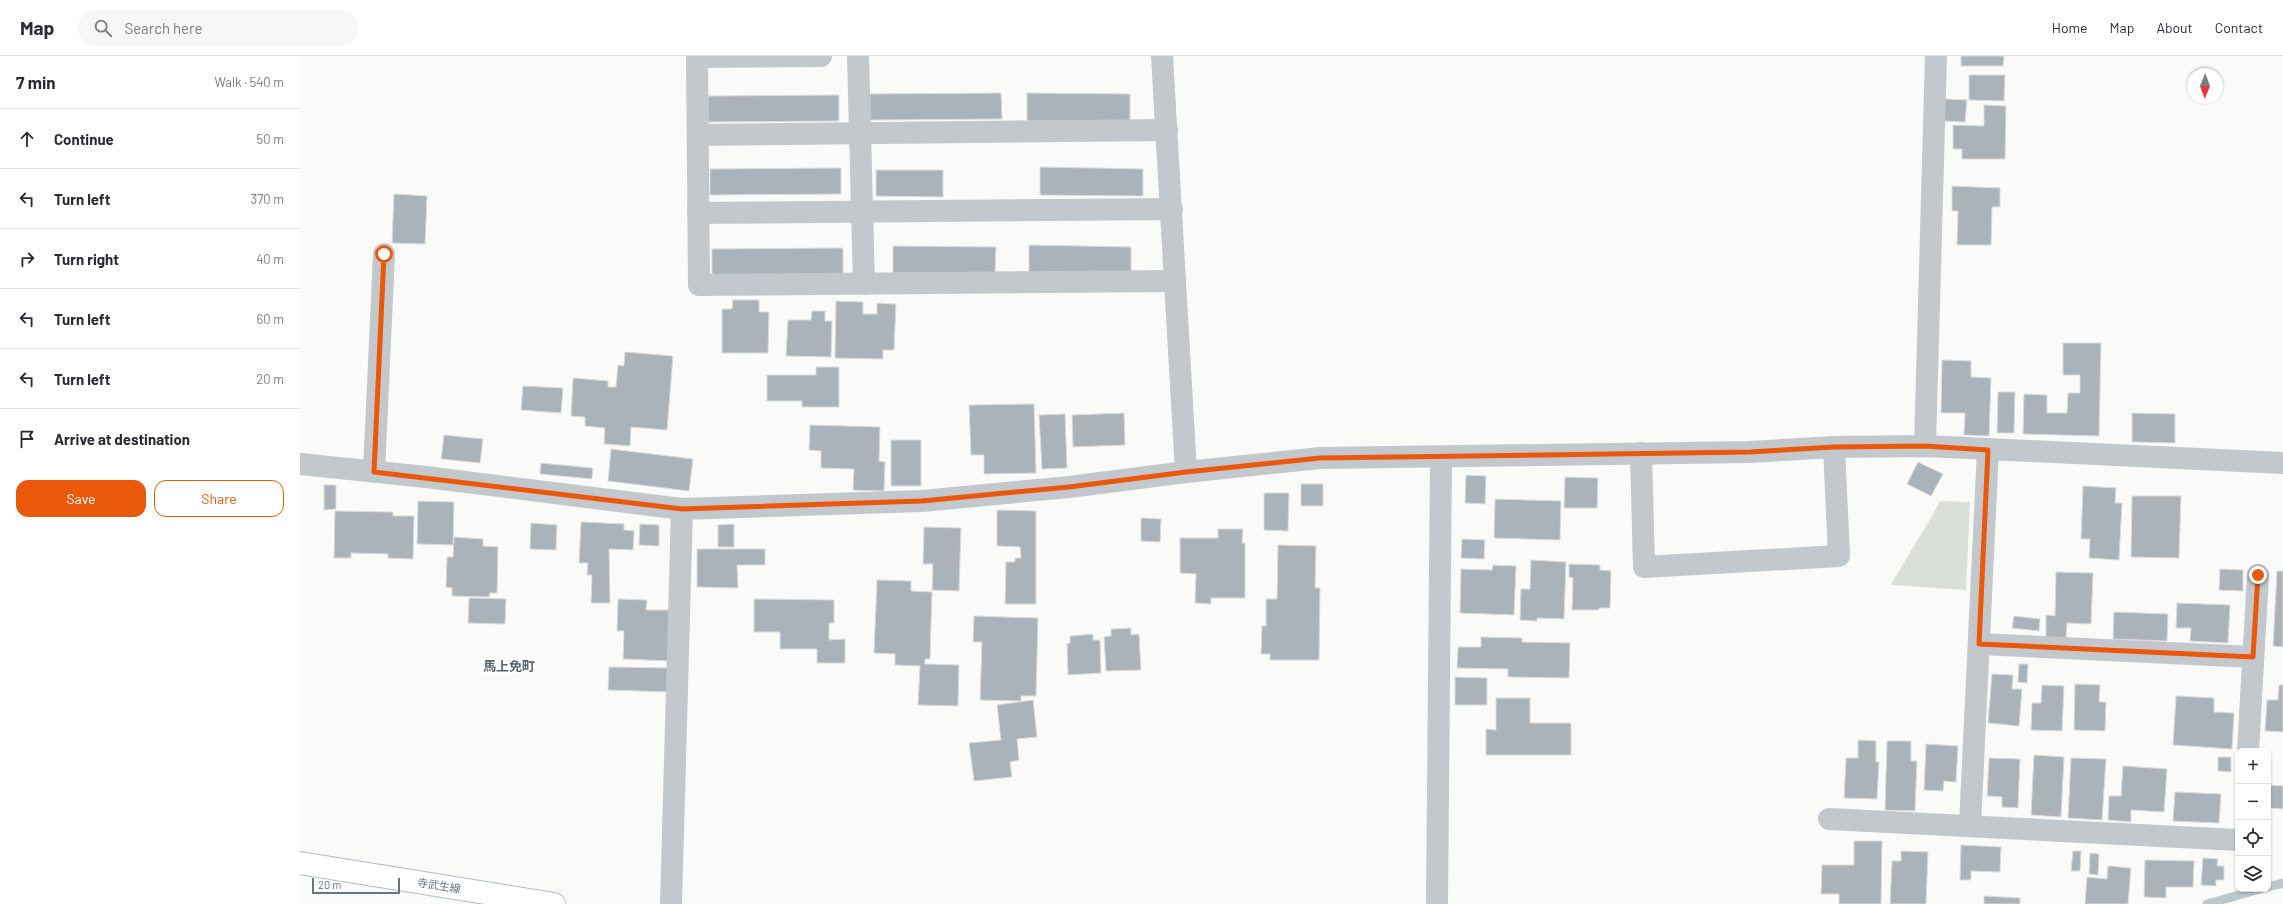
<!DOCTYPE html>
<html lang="en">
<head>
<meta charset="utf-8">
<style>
	:root { --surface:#fff; --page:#f7f7f7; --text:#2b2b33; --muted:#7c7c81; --line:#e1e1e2; --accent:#ea580c }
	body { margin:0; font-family:Barlow,"Noto Sans JP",sans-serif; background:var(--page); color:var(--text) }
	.controls { position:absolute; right:12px; bottom:12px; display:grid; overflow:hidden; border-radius:8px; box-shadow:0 1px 3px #0004 }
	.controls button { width:36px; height:36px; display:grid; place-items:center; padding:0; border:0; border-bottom:1px solid var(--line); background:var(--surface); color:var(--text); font:20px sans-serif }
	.compass { position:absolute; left:1887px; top:12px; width:36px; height:36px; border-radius:50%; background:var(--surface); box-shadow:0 1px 3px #0004; rotate:181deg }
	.scale { position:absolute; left:12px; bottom:10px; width:88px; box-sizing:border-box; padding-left:4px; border:2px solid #657683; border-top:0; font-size:11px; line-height:14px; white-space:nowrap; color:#657683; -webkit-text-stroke:3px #fff; paint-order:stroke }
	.stop { position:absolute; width:12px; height:12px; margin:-9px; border:3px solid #ea580c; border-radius:50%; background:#fff }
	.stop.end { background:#ea580c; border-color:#fff; box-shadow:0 1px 4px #0008 }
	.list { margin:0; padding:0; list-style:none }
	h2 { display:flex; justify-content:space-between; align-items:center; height:52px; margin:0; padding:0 16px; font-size:17px }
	h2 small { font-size:13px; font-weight:400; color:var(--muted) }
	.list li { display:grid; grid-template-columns:26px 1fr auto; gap:12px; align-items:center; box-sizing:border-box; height:60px; padding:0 16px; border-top:1px solid var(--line) }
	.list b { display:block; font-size:15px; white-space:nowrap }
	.list em { font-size:13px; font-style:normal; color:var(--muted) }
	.actions { display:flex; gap:8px; padding:12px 16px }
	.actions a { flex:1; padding:9px 0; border:1px solid var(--accent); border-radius:12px; text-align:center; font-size:14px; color:var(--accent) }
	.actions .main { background:var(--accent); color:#fff }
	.icon { flex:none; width:22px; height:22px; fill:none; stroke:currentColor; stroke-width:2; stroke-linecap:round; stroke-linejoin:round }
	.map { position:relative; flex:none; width:1983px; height:848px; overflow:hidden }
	header { display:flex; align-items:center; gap:24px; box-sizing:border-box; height:56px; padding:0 20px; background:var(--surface); border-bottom:1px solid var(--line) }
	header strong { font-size:19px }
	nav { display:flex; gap:22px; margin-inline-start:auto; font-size:14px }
	.search { width:280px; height:36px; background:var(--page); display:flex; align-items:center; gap:10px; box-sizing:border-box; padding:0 14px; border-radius:22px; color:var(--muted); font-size:15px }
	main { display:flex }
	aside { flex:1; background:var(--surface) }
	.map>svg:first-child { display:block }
	.green { fill:#dadfd7 }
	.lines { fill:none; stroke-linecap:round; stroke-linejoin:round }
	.stream { stroke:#bbc7cb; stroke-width:9 }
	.building { fill:#aab3b9; stroke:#dcdcda }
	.secondary-casing { stroke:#b3babf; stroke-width:24 }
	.minor { stroke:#c3c8cc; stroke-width:22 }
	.secondary { stroke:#fff; stroke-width:22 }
	.route { stroke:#ea580c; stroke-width:5 }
	.labels { text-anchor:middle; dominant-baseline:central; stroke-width:4; stroke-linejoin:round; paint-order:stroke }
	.street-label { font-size:11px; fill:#657683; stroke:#fff }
	.quarter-label { font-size:13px; font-weight:bold; fill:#57646e; stroke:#fff }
</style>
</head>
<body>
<header>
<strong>Map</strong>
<div class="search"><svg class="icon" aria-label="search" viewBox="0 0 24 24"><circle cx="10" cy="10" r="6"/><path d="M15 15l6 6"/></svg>Search here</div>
<nav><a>Home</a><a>Map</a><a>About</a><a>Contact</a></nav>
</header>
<main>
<aside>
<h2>7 min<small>Walk · 540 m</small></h2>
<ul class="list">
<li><svg class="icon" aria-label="ahead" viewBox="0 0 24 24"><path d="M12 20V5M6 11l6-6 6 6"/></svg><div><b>Continue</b></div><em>50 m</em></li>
<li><svg class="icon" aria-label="left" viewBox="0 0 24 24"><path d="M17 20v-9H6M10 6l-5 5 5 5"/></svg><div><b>Turn left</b></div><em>370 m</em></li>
<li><svg class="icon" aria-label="right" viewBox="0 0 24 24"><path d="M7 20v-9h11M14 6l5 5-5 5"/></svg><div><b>Turn right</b></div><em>40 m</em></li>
<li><svg class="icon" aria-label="left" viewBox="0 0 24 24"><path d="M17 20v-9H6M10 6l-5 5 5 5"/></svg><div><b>Turn left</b></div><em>60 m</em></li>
<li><svg class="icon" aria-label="left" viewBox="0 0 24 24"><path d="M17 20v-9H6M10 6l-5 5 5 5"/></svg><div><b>Turn left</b></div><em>20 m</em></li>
<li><svg class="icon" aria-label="arrive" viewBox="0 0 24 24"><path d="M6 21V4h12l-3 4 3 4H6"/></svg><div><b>Arrive at destination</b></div></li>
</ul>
<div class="actions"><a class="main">Save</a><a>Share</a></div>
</aside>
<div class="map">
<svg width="1983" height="848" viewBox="0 0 1983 848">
	<rect width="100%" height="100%" fill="#fafaf8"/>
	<!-- green -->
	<path class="green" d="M1640,445l30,1 -4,88 -75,-5c16,-29 34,-55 49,-84z"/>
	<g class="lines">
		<!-- stream -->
		<g class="stream">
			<path d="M1968,831l15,-4"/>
			<path d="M1907,848l53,-15"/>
		</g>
	</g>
	<!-- building -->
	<g class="building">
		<path d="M1661,0h43l-1,10h-42z"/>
		<path d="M1669,19h36l-1,26 -35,-1z"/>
		<path d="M701,37l1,26 -132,1v-26z"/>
		<path d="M727,37l103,1v28l-103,-1z"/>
		<path d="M539,39v26l-131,1v-26z"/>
		<path d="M1645,43l22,1 -2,22 -21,-1z"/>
		<path d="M1684,49l22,1 -1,53h-43v-10h-9v-24l31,1z"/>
		<path d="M740,111l103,2v27l-103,-1z"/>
		<path d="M541,112v26l-131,1v-26z"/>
		<path d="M576,114h67v27l-67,-1z"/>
		<path d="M1652,130l48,2v19h-8l-1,38h-34l1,-34h-6z"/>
		<path d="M94,138l33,2 -2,48 -33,-1z"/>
		<path d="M729,189l102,2v27l-102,-1z"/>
		<path d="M593,190l103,1 -1,28 -102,-2z"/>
		<path d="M543,192v26l-131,1v-26z"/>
		<path d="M433,244h26v12h10l-1,41h-46v-44h10z"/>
		<path d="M536,245l27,1v12h14v-11l19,1 -2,46h-11v9l-48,-1z"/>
		<path d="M512,255h13v10h7l-1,36 -45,-1 2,-36h23z"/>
		<path d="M1763,287h38l-2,93 -76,-2 1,-40 23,1v18h20l1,-20h12v-18h-17z"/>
		<path d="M325,296l48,4 -6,74 -36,-3 -1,19 -26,-2 1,-16 -20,-2v-9l-14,-1 2,-38 35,3v6h8l2,-22 6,1z"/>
		<path d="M1642,304l29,1v16l20,1 -2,58 -25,-1 1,-22h-24z"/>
		<path d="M516,311h23v40h-37v-6h-35v-26h49z"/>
		<path d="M223,330l40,2 -2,25 -40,-3z"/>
		<path d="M1698,336h17l-1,41h-17z"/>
		<path d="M734,348l2,69 -52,1v-19h-13l-2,-50z"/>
		<path d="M824,357l1,32 -52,2 -1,-32z"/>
		<path d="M1832,357l43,1v29l-43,-1z"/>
		<path d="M765,358l2,54 -25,1 -3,-54z"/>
		<path d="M510,369l70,2 -1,34 6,1 -1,29 -31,-1 1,-21 -33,-1v-17l-12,-1z"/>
		<path d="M144,379l39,4 -3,24 -39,-4z"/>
		<rect x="591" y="384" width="30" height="46"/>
		<path d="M311,393l82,10 -4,32 -81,-10z"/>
		<path d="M1618,406l25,12 -12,22 -24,-12z"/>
		<path d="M241,407l52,5 -1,11 -52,-5z"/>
		<path d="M1166,419l20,1 -1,28 -20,-1z"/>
		<path d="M1265,421l33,1 -1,30h-33z"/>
		<rect x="1001" y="428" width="22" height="22"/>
		<path d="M24,429h12v24l-12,1z"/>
		<path d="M1783,430l33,2 -1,15h7l-3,57 -30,-2 1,-19h-9z"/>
		<path d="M964,437h25l-1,38 -24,-1z"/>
		<path d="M1832,440h49l-2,62 -48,-1z"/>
		<path d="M1195,443l66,2 -1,39 -66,-2z"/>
		<path d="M118,445l36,1 -1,43 -36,-1z"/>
		<path d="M697,454l39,1v93h-31l1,-42h9v-4h6l-1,-11 -23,-1z"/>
		<path d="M35,455l58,1v4h21l-1,43 -25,-1v-4l-37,-1v5h-17z"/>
		<path d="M841,462l20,1 -1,23 -19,-1z"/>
		<path d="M281,466l43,2v6l10,1 -1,19 -24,-1 1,54h-19l1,-28h-5l1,-12h-9z"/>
		<path d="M231,467l26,2 -1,25 -26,-1z"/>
		<path d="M340,468l19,1v21l-20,-1z"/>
		<path d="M434,468v23h-16v-22z"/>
		<path d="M624,471l37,1 -2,63 -27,-1 1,-26h-10z"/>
		<path d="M918,473h25l-1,14h3v55h-34v6l-16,-1 1,-29 -16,-1v-35h38z"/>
		<path d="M154,481l29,2v7l15,1 -1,46h-7l-1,4 -37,-1v-8l-6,-1 1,-30h6z"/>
		<path d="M1162,483l23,1 -1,19 -23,-1z"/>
		<path d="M978,489l38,1 -1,42h5l-1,72h-49v-6h-9l1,-28h4v-27h11z"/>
		<path d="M397,493h68v16h-28l1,23 -41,-1z"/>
		<path d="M1231,504l35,2 -2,57 -27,-1v3l-17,-1 1,-31h9z"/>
		<path d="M1269,508l31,1v5l11,1 -1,37h-11v2h-27l1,-32 -4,-1z"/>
		<path d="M1193,509l23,1 -2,49 -54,-2 1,-44 31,1z"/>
		<path d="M1920,513l23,1v21l-24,-1z"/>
		<path d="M1977,515h6v76l-10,-1z"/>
		<path d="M1756,516l37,1 -2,51 -24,-1 -1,15 -20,-1v-22l9,1z"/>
		<path d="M577,524l34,1v10l21,1 -2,67h-5v5l34,1 -1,41 -40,-1 2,-39 -25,-1v-11l-21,-1z"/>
		<path d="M169,542l37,1 -1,25 -37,-1z"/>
		<path d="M318,543l29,1 -1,10h26l-2,51 -47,-2 1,-28h-7z"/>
		<path d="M454,543l80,1v23h-5v17l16,-1v24h-28v-14h-37v-17h-26z"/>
		<path d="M1877,547l53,2 -2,38 -38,-2 1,-13h-15z"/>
		<path d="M1814,556l54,2 -1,27 -54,-2z"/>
		<path d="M674,560l64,2 -2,78h-15v5l-41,-1 2,-58h-9z"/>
		<path d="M1714,560l26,3 -1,12 -27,-3z"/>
		<path d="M831,572v7l8,-1 2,36 -35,1 -2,-34 7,-1v-7z"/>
		<path d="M793,578v6h7l1,33 -33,2 -1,-31 3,-1v-7z"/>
		<path d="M1181,581l41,1v4l48,1 -1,35 -61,-1v-8l-51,-1 1,-21h23z"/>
		<path d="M1719,608h9l-1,19 -9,-1z"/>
		<path d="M309,611l63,1 -1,24 -63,-2z"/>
		<path d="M1692,618l21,1 -1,14h10l-3,37 -31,-3z"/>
		<path d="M1155,621l32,1v27h-32z"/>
		<path d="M1775,628l25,1 -1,17h7l-1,29 -31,-1z"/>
		<path d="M1742,629l22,1 -2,45 -31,-1 1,-27h9z"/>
		<path d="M1979,629h4v47l-18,-1 2,-31h11z"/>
		<path d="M1876,640l38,2v14l20,1 -2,36 -59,-4z"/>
		<path d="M1196,642h34v25h41v32h-85v-26l10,1z"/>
		<path d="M733,644l4,37 -20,2 2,21 -9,2 2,15 -38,4 -5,-38 32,-3 -4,-35z"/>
		<path d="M1558,684l18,1v21h3l-2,37 -33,-1 2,-40h12z"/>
		<path d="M1587,685h24v20h6l-2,50 -30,-1z"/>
		<path d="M1626,688l32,2 -2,36 -12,-1 -1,10 -19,-1z"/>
		<path d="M1734,699l30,2 -3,60 -30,-2z"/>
		<path d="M1918,701h13v15l-13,-1z"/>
		<path d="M1689,702l31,1 -2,49 -16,-1v-10l-15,-1z"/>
		<path d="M1771,702l35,1 -4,61 -34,-2z"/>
		<path d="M1823,710l44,3 -3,43 -33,-2v12l-23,-2 1,-24h12z"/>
		<path d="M1968,729l15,1v23l-15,-1z"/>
		<path d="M1875,736l46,2 -2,29 -46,-2z"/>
		<path d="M1554,785h28l-1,63h-42v-10h-18l1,-29h32z"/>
		<path d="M1661,789l40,2 -1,25 -29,-1v9h-11z"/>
		<path d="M1601,795l27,1 -2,52h-36l2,-43h9z"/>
		<path d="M1773,795h8l-1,20h-9z"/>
		<path d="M1790,797l9,1 -1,21 -9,-1z"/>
		<path d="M1903,802l15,1 -1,7h7v14h-8v6l-15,-1z"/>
		<path d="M1845,804l49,1 -1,26h-27v11l-22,-1z"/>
		<path d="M1808,810l23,2 -3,36h-43l2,-27 20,2z"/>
		<path d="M1684,840l36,2v6h-36z"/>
	</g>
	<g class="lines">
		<defs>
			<path id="secondary" d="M0,807l254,41"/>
		</defs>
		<!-- secondary casing -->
		<use href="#secondary" class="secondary-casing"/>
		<!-- minor -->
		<g class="minor">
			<path d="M397,0l2,229 476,-4"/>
			<path d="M558,0l6,228"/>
			<path d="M862,0l24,416"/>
			<path d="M397,1l124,-1"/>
			<path d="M398,79l469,-5"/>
			<path d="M398,157l474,-4"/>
			<path d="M1625,390l11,-390"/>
			<path d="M1341,397l3,114 195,-11 -5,-109"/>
			<path d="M0,408l126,13 256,32 240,-8 147,-14 117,-15 134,-14 430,-6 84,-5 91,-1 358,17"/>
			<path d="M74,416l10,-218"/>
			<path d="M1679,588l274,13"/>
			<path d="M1948,695l10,-176"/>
			<path d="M1529,763l409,21"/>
			<path d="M1670,770l18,-376"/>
			<path d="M371,848l11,-395"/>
			<path d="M1137,848l4,-447"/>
		</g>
		<!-- secondary -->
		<use href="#secondary" class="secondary"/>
	</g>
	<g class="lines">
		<!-- route -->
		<path class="route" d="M84,198l-10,218 308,37 240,-8 147,-14 117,-15 134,-14 430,-6 84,-5 91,-1 63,4 -9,194 274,13 5,-82"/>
	</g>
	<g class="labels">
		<!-- street labels -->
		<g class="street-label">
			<text transform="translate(139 829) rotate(9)">寺武生線</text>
		</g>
		<!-- quarter labels -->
		<g class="quarter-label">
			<text x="209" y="610">馬上免町</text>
		</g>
	</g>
</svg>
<div class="controls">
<button>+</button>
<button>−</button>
<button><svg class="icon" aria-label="locate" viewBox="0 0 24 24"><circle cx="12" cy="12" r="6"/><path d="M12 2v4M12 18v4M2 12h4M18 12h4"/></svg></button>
<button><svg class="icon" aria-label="layers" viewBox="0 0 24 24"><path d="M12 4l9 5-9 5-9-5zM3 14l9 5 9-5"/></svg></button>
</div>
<svg class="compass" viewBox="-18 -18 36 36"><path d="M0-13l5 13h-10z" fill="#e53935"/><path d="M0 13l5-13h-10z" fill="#7c7c81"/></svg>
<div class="scale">20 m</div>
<div class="stop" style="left:84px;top:198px"></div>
<div class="stop end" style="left:1958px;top:519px"></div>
</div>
</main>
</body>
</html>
